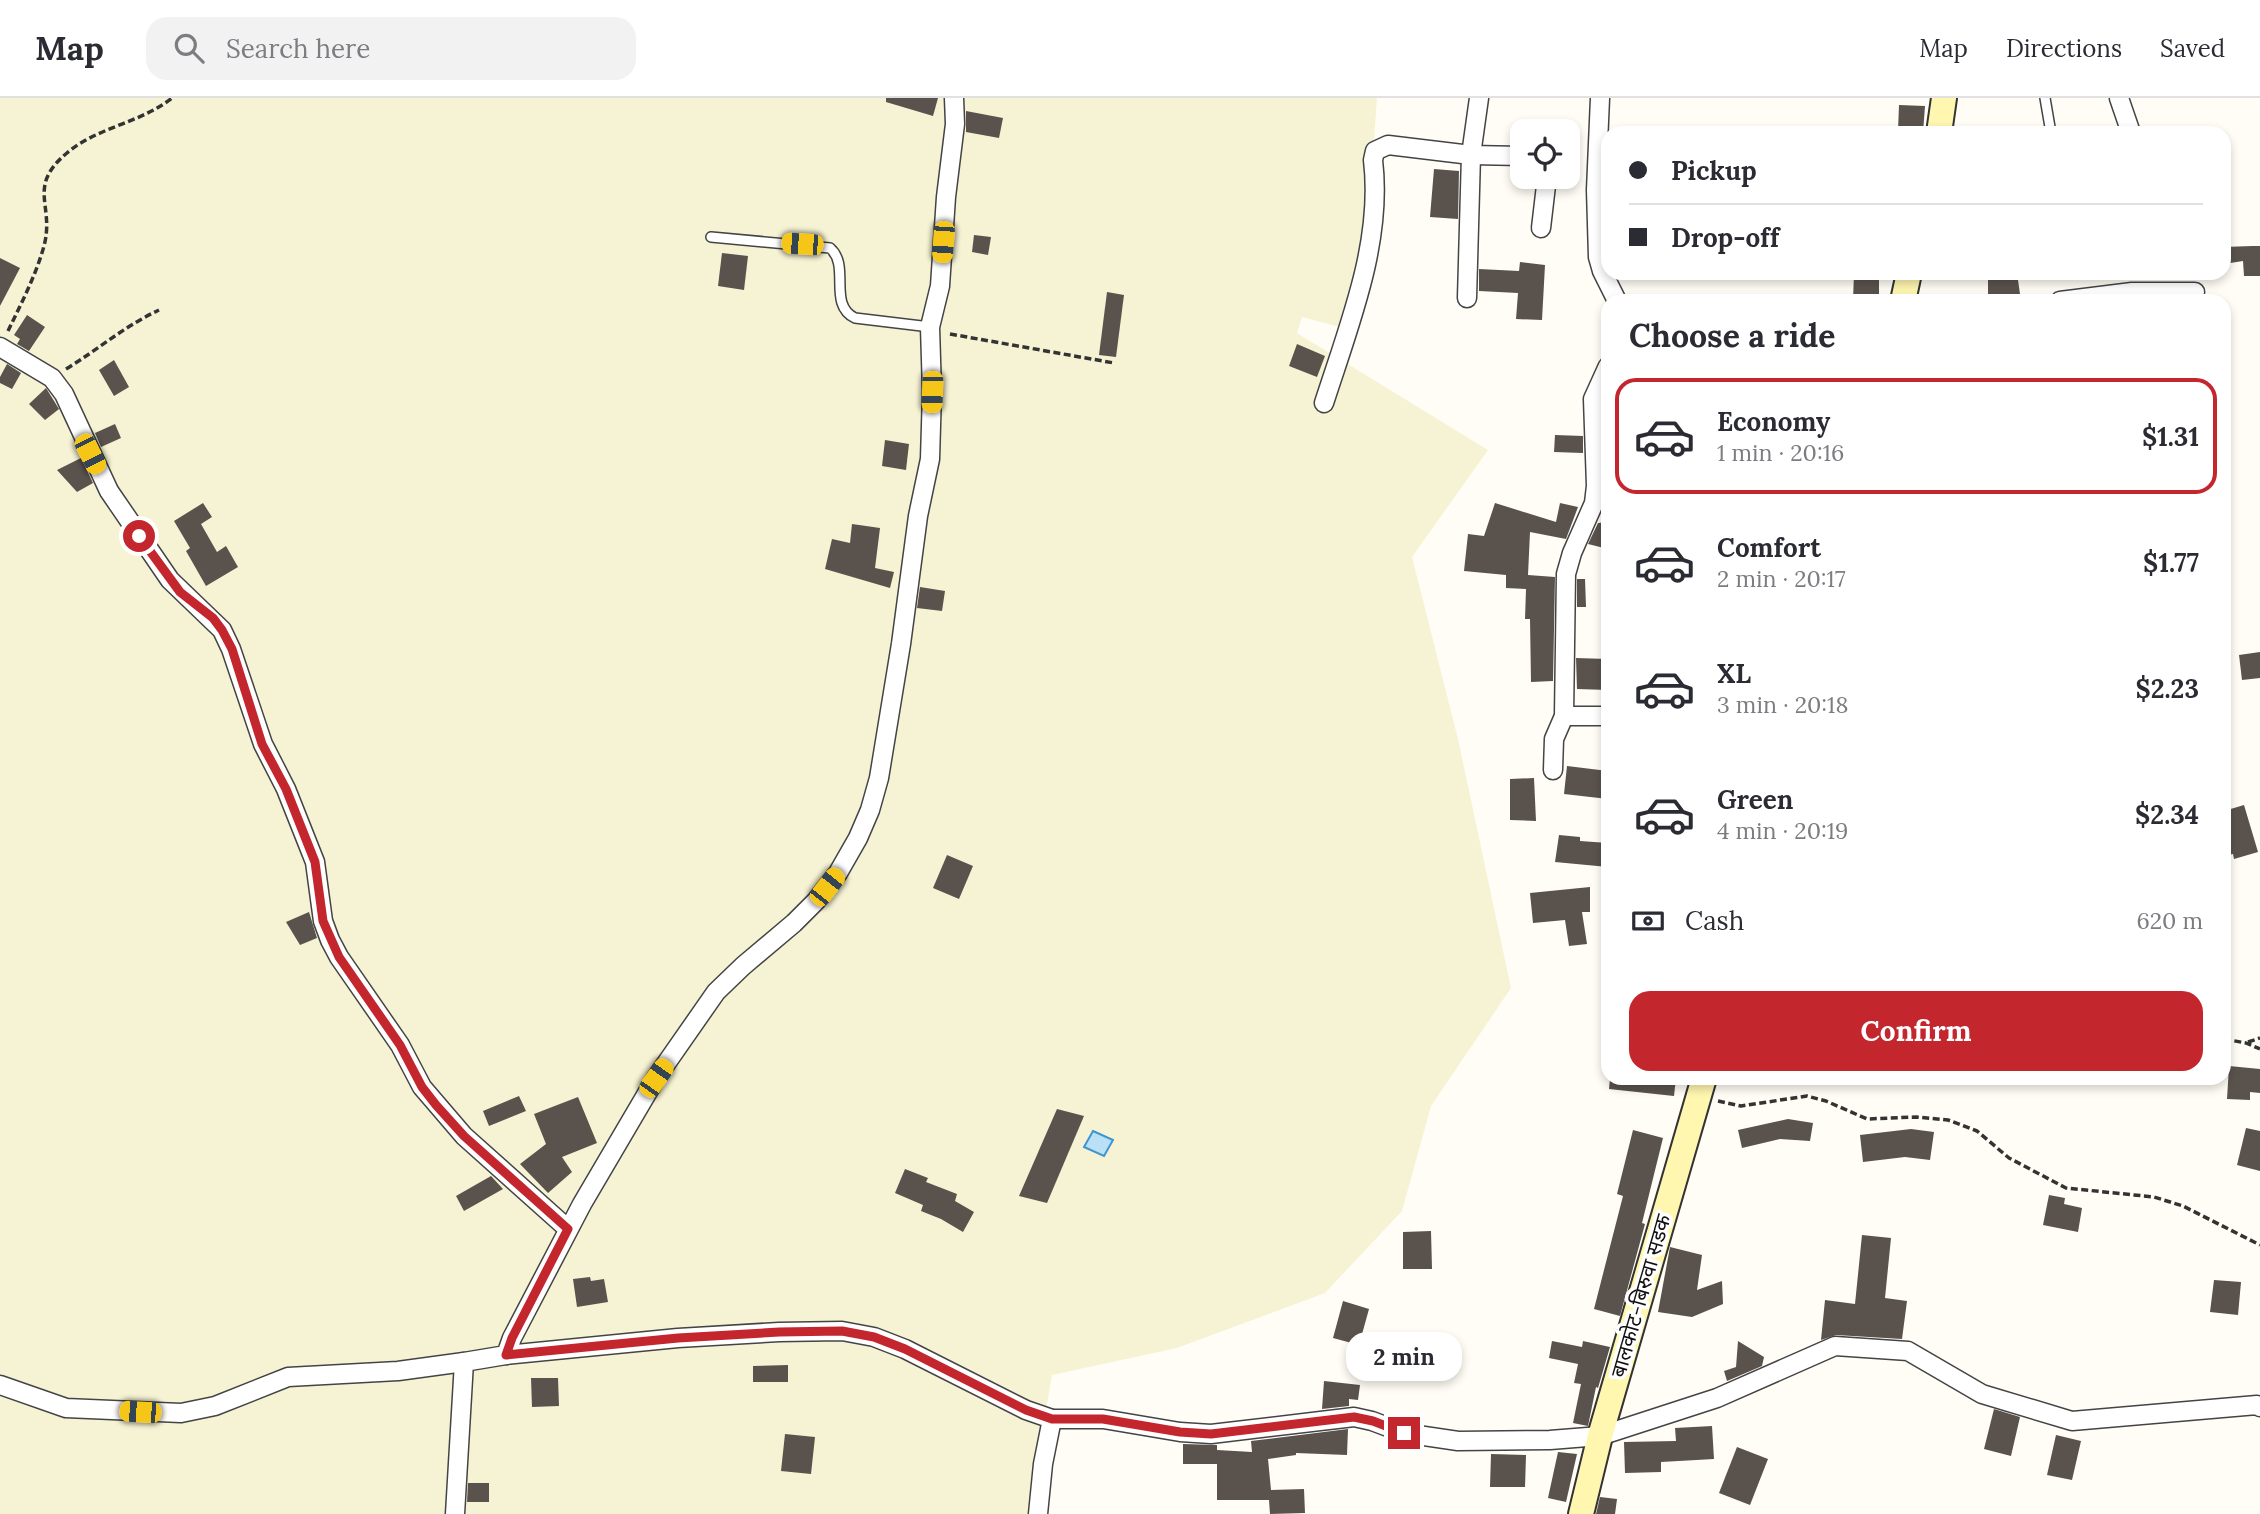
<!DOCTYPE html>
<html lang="en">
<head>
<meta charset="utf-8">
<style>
  body { margin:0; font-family:Lora,"Noto Sans Devanagari",serif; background:#f2f2f3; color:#2b2b33; height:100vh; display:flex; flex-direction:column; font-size:26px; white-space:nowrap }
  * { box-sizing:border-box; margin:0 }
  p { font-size:23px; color:#7c7c81 }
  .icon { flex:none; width:38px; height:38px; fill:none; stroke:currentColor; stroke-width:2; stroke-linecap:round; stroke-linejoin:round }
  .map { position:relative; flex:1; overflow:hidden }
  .panel { position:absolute; left:1601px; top:196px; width:630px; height:791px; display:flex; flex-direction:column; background:#fff; border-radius:21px; box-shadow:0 4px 10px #0003 }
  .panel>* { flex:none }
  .hud { position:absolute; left:1601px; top:28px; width:630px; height:154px; border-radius:21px; box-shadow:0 4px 10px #0003; display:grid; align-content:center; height:154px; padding:0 28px; background:#fff }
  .controls { position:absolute; left:1510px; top:21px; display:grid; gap:14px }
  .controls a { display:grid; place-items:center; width:70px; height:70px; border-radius:14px; background:#fff; box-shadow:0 4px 10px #0003; font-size:35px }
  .end { position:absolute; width:32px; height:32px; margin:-16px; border:9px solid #c4262e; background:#fff; box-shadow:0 0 0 4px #fff }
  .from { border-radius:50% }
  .bubble { position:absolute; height:49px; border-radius:21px; background:#fff; box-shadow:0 4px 10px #0003; font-size:23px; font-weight:800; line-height:49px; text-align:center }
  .car { position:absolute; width:21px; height:42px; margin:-21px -10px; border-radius:9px; box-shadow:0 0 5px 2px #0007; background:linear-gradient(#f5c518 24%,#345 0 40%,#f5c518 0 76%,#345 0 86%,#f5c518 0) }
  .hud b { display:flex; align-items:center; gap:24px; height:66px; font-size:26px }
  .hud b+b { border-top:2px solid #e1e1e2 }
  .hud i { width:18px; height:18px; background:#2b2b33 }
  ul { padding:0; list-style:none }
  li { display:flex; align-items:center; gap:21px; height:116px; margin:0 14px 10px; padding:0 14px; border:4px solid transparent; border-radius:21px }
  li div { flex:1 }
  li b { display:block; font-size:26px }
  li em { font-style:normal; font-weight:800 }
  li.on { border-color:#c4262e }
  li>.icon { width:63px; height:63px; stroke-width:1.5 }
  h2 { padding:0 28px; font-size:32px; line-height:84px }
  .pay { display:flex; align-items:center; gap:18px; height:77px; padding:0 28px; font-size:26px }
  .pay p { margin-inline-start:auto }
  .button { display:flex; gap:14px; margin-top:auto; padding:14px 28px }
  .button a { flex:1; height:80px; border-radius:21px; background:#c4262e; color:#fff; font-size:28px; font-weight:800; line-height:80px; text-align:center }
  header { display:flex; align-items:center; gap:42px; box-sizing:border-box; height:98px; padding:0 35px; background:#fff; border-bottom:2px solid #e1e1e2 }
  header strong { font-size:33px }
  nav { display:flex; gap:38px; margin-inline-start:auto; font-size:24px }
  .search { width:490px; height:63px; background:#f2f2f3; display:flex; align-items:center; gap:18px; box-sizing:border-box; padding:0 24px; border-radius:21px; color:#7c7c81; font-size:26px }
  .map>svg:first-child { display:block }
  .farmland { fill:#f6f3d4 }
  .water { fill:#b9e0f7; stroke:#3f96cf; stroke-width:2 }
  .building { fill:#5a524d }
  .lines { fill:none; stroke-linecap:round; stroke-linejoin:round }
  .service-casing { stroke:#444; stroke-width:12 }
  .minor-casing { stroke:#444; stroke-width:21 }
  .secondary-casing { stroke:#333; stroke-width:28 }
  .path { stroke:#333; stroke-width:3.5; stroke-dasharray:7 3.5; stroke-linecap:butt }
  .service { stroke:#fff; stroke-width:9 }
  .minor { stroke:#fff; stroke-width:18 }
  .secondary { stroke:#fff6b0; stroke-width:24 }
  .route { stroke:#c4262e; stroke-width:9 }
  .labels { text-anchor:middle; stroke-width:7; stroke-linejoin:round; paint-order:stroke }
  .street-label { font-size:21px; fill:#111; stroke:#fff }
</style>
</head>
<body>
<header>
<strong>Map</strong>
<div class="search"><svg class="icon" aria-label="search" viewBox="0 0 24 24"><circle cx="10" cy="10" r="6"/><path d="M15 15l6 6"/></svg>Search here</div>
<nav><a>Map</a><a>Directions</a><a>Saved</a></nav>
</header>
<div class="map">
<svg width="2260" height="1416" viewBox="0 0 2260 1416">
  <rect width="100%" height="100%" fill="#fffdf5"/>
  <path class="farmland" d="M0,0H1377L1374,42L1366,56L1368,127L1340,229L1302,219L1297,235L1488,352L1412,459L1458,641L1511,890L1431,1008L1402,1113L1325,1195L1177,1250L1052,1277L1042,1335L1037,1416H0Z"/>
  <path class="water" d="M1093,1033L1113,1042L1104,1058L1084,1049Z"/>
  <g class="building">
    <path d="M886,0H938L933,18L886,4Z"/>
    <path d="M1899,7L1925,8L1923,35L1898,33Z"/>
    <path d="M966,13L1003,20L999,40L966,34Z"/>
    <path d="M1434,71L1459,73L1458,121L1430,119Z"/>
    <path d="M974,137L991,139L988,157L972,154Z"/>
    <path d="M2252,148H2260V178H2244L2243,163L2224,166V149Z"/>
    <path d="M722,155L748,158L744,192L718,188Z"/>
    <path d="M0,160L20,170L0,208Z"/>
    <path d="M1520,164L1545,167L1542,222L1516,221L1518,195L1479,193V171L1519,173Z"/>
    <path d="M2003,175H2017L2021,203H1988V181L2001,180Z"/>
    <path d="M1854,176L1879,177V203L1853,202Z"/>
    <path d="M1107,194L1124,197L1116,259L1099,257Z"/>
    <path d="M27,217L45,229L29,253L17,246L20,241L14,237Z"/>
    <path d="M1297,246L1325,258L1317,279L1289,268Z"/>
    <path d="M114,262L129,289L114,298L99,272Z"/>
    <path d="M7,266L21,275L12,291L0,285V279Z"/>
    <path d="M46,290L59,311L45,322L29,306Z"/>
    <path d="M115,326L121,340L101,349L95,335Z"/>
    <path d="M1555,337L1583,338V355L1554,354Z"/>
    <path d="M885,342L909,346L906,372L882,368Z"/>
    <path d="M81,360L93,385L77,394L57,372Z"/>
    <path d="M203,405L212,419L201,426L217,454L226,448L238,469L206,488L186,453L190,450L174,423Z"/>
    <path d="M1495,405L1556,424L1560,405L1578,409L1566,441L1530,434L1528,477L1555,479L1553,583L1531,584L1530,521H1525L1526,491L1506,490V477L1464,473L1468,436L1484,438Z"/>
    <path d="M1608,424V451L1588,446L1598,425Z"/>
    <path d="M852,426L880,430L875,470L894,474L890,490L825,471L832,441L850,445Z"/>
    <path d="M1577,481H1585L1586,509H1577Z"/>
    <path d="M920,489L945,493L942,513L917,510Z"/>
    <path d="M2260,554V580L2242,582L2239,557Z"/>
    <path d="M1576,560L1608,561V592L1577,591Z"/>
    <path d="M1567,668L1608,673V701L1564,696Z"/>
    <path d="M1534,680L1536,723L1510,722V681Z"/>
    <path d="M2244,707L2258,754L2234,761L2233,756L2224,758V713Z"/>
    <path d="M1559,737L1580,739V743L1608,745V769L1555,764Z"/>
    <path d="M947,757L973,768L959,801L933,790Z"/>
    <path d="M1590,789V814H1582L1587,846L1569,848L1565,822L1533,825L1530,795Z"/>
    <path d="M309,814L317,840L300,847L286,824Z"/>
    <path d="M2229,968L2260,971V995L2250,994V1002L2227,1001Z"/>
    <path d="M1610,980H1676L1674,998L1609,991Z"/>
    <path d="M519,998L526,1013L489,1028L483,1013Z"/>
    <path d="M578,999L597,1045L562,1059L572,1074L548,1095L520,1066L546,1046L534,1016Z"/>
    <path d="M1057,1011L1084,1018L1047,1105L1019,1098Z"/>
    <path d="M1788,1021L1813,1025L1810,1043L1780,1041L1742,1050L1738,1032Z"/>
    <path d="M2246,1030L2260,1033V1073L2237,1067Z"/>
    <path d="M1911,1031L1934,1034L1930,1062L1905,1059L1863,1064L1860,1037Z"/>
    <path d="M1633,1032L1663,1040L1642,1125L1645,1126L1620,1218L1594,1211L1623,1098L1617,1096Z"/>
    <path d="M905,1071L928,1080L926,1084L957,1096L955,1103L974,1114L963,1134L941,1121L921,1113L923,1107L895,1095Z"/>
    <path d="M491,1078L503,1091L464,1113L456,1098Z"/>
    <path d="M2049,1097L2065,1100L2064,1106L2082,1110L2078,1134L2043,1127Z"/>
    <path d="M1431,1133L1432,1171H1403V1134Z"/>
    <path d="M1862,1137L1891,1140L1885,1200L1907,1203L1902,1241L1836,1237L1821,1242L1825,1202L1855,1206Z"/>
    <path d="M1670,1149L1702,1157L1697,1192L1722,1183L1723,1206L1692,1219L1658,1214Z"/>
    <path d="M590,1179L591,1183L604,1181L608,1204L577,1209L573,1181Z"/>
    <path d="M2214,1182L2241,1184L2238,1217L2210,1214Z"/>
    <path d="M1343,1203L1369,1211L1359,1247L1333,1240Z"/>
    <path d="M1552,1243L1582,1249L1583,1243L1610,1249L1598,1290L1596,1289L1588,1328L1573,1325L1581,1286L1574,1285L1578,1266L1549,1260Z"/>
    <path d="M1738,1243L1764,1259L1762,1268L1727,1283L1724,1273L1736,1269Z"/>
    <path d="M788,1267V1284H753V1268Z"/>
    <path d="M531,1280H558L559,1308L532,1309Z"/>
    <path d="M1324,1283L1360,1287L1358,1302L1349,1301V1308L1322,1311Z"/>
    <path d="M1994,1311L2020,1319L2011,1358L1984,1351Z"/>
    <path d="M1712,1328L1714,1361L1661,1364V1374L1625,1375L1624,1344L1676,1343L1675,1330Z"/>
    <path d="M1348,1331L1347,1357L1296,1355V1357L1268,1361L1271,1392L1304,1391L1305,1415L1270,1416L1269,1402H1217V1366H1183V1346L1217,1347V1352L1252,1354L1251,1343Z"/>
    <path d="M785,1336L815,1339L811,1376L781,1373Z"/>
    <path d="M2056,1337L2081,1343L2072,1382L2047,1377Z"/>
    <path d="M1737,1349L1768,1361L1750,1407L1719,1395Z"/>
    <path d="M1558,1354L1577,1356L1566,1404L1548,1400Z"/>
    <path d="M1491,1356L1526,1357L1525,1389H1490Z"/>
    <path d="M468,1385H489V1404H467Z"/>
    <path d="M1600,1399L1617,1401L1615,1416H1596Z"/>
  </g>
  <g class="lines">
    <defs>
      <g id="service">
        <path d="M2045,0L2051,35"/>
        <path d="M711,139L830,150C851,168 827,206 855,220L930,229"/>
      </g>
      <g id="minor">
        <path d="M1600,0L1596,92L1598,159L1602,173L1617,203"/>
        <path d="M2119,0L2131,35"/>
        <path d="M1541,130L1547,79"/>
        <path d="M1467,200L1471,57L1479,0"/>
        <path d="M2060,203L2132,194H2195"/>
        <path d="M0,249L52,280L64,296L109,393L170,482L222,532L231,551L263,646L286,691L315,764L323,823L330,842L339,859L400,947L422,989L464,1038L568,1131"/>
        <path d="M1324,305C1349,227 1383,144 1373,62L1375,53L1388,47L1471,57L1522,58"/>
        <path d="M1564,618H1608"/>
        <path d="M1553,672L1554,641L1564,618L1566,476L1572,455L1594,405L1596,388L1593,301L1608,268"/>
        <path d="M506,1257L678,1240L779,1234L842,1233L874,1239L905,1251L1026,1312L1052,1321H1103L1180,1334L1211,1336L1354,1319L1372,1323L1404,1335L1458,1343L1550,1342L1600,1338L1717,1300L1835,1248L1908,1253L1982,1296L2072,1323L2257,1307L2260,1309"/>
        <path d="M0,1287L66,1310L181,1315L215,1308L288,1279L398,1273L464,1264"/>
        <path d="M455,1416L464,1264L506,1257L512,1240L582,1106L656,980L716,894L743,868L794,825L816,803L838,775L858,740L870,712L879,680L901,546L918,418L930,361L932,294L930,229L940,188L946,99L955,26L954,0"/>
        <path d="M1038,1416L1043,1366L1052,1321"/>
      </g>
      <g id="secondary">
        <path d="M1939,35L1944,0"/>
        <path d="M1903,203L1909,175"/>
        <path d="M1581,1416L1600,1338L1704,980"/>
      </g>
    </defs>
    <use href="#service" class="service-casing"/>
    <use href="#minor" class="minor-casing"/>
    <use href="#secondary" class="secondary-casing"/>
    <g class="path">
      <path d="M8,233C21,206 36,177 44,148C55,107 26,89 67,55C97,29 141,25 172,0"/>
      <path d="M950,236L1114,265"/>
      <path d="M66,271C99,251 123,229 159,212"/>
      <path d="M2224,941L2246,945L2260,951"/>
      <path d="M2248,944L2260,940"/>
      <path d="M1718,1003L1741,1008L1807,998L1826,1003L1867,1021L1916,1019L1948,1022L1977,1033L2009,1060L2066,1090L2154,1099L2183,1108L2260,1147"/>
    </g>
    <use href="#service" class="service"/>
    <use href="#minor" class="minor"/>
    <use href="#secondary" class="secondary"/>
  </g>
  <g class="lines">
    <path class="route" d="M139,438L180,494L213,520L222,532L232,551L262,646L286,691L315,764L323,823L339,859L400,947L422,989L436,1007L464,1038L568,1131L512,1240L506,1257L678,1240L779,1234L842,1233L874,1239L905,1251L1026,1312L1052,1321H1103L1180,1334L1211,1336L1354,1319L1373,1323L1404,1335"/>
  </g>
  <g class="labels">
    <g class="street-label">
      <text transform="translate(1641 1198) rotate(-74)" y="7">बालकोट-बिरुवा सडक</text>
    </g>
  </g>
</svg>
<div class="controls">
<a><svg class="icon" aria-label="locate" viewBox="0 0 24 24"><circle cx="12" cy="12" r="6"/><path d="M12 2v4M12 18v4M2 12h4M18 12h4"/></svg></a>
</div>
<i class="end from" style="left:139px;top:438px"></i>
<i class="end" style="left:1404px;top:1335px"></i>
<div class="bubble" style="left:1346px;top:1234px;width:116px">2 min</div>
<i class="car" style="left:943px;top:144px;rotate:184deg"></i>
<i class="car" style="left:802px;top:146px;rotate:274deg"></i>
<i class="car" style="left:932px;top:294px;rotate:182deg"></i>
<i class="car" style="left:90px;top:356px;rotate:153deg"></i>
<i class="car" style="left:827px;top:789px;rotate:38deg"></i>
<i class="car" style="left:656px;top:980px;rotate:35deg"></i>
<i class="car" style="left:140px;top:1314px;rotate:273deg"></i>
<div class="hud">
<b><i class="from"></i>Pickup</b>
<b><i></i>Drop-off</b>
</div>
<section class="panel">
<h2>Choose a ride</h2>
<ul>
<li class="on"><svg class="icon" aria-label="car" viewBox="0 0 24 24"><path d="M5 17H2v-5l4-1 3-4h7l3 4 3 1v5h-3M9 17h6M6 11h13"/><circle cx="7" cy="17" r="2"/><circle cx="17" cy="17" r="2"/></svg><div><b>Economy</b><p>1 min · 20:16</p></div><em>$1.31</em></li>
<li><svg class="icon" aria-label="car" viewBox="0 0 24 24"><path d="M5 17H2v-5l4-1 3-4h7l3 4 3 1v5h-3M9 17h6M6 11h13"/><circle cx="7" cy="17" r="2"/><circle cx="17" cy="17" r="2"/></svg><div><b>Comfort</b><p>2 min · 20:17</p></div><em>$1.77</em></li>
<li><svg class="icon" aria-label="car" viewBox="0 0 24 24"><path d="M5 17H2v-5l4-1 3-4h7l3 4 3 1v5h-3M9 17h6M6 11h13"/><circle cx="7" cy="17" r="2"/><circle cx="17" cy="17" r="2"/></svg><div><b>XL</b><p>3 min · 20:18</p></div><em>$2.23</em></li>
<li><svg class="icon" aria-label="car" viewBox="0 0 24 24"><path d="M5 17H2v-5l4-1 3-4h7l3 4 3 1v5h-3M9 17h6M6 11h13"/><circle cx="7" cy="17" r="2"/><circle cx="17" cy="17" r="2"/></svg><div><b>Green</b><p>4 min · 20:19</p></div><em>$2.34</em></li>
</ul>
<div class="pay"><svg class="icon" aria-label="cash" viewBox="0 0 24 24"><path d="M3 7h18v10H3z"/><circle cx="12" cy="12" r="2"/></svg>Cash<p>620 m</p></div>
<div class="button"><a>Confirm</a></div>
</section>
</div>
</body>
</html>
